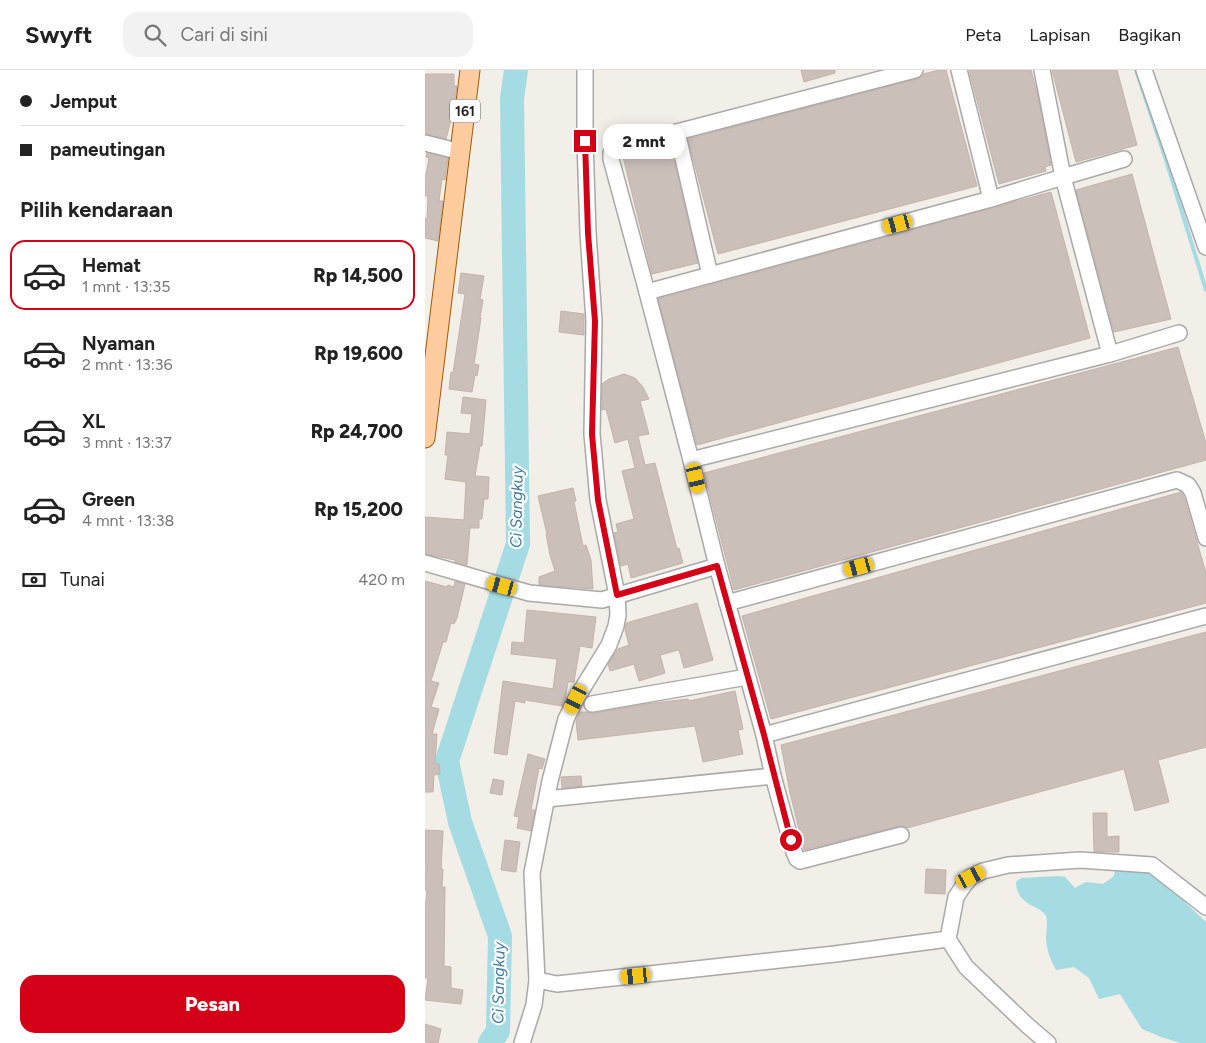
<!DOCTYPE html>
<html lang="id">
<head>
<meta charset="utf-8">
<style>
  body { margin:0; font-family:Figtree,sans-serif; background:#f2f2f2; color:#222; height:100vh; display:flex; flex-direction:column; font-size:19px; white-space:nowrap }
  * { box-sizing:border-box; margin:0 }
  p { font-size:16px; color:#767676 }
  .icon { flex:none; width:28px; height:28px; fill:none; stroke:currentColor; stroke-width:2; stroke-linecap:round; stroke-linejoin:round }
  .map { position:relative; flex:1; overflow:hidden }
  .sheet { display:flex; flex-direction:column; background:#fff; width:425px }
  .sheet>* { flex:none }
  .top-card { display:grid; align-content:center; height:110px; padding:0 20px; background:#fff }
  .end { position:absolute; width:22px; height:22px; margin:-11px; border:6px solid #d30017; background:#fff; box-shadow:0 0 0 2px #fff }
  .from { border-radius:50% }
  .bubble { position:absolute; height:35px; border-radius:15px; background:#fff; box-shadow:0 2px 12px #0003; font-size:16px; font-weight:800; line-height:35px; text-align:center }
  .car { position:absolute; width:15px; height:30px; margin:-15px -8px; border-radius:6px; box-shadow:0 0 4px 1px #0007; background:linear-gradient(#f5c518 24%,#345 0 40%,#f5c518 0 76%,#345 0 86%,#f5c518 0) }
  .top-card b { display:flex; align-items:center; gap:18px; height:48px; font-size:19px }
  .top-card b+b { border-top:1px solid #e0e0e0 }
  .top-card i { width:12px; height:12px; background:#222 }
  ul { padding:0; list-style:none }
  li { display:flex; align-items:center; gap:15px; height:70px; margin:0 10px 8px; padding:0 10px; border:2px solid transparent; border-radius:15px }
  li div { flex:1 }
  li b { display:block; font-size:19px }
  li em { font-style:normal; font-weight:800 }
  li.on { border-color:#d30017 }
  li>.icon { width:45px; height:45px; stroke-width:1.5 }
  h2 { padding:0 20px; font-size:22px; line-height:60px }
  .pay { display:flex; align-items:center; gap:12px; height:55px; padding:0 20px; font-size:19px }
  .pay p { margin-inline-start:auto }
  .primary-button { display:flex; gap:10px; margin-top:auto; padding:10px 20px }
  .primary-button a { flex:1; height:58px; border-radius:15px; background:#d30017; color:#fff; font-size:20px; font-weight:800; line-height:58px; text-align:center }
  header { display:flex; align-items:center; gap:30px; box-sizing:border-box; height:70px; padding:0 25px; background:#fff; border-bottom:1px solid #e0e0e0 }
  header strong { font-size:24px }
  nav { display:flex; gap:28px; margin-inline-start:auto; font-size:18px }
  .search { width:350px; height:45px; background:#f2f2f2; display:flex; align-items:center; gap:12px; box-sizing:border-box; padding:0 18px; border-radius:15px; color:#767676; font-size:19px }
  main { display:flex; flex:1; min-height:0 }
  .map>svg:first-child { display:block }
  .water { fill:#a5dbe3 }
  .lines { fill:none; stroke-linecap:round; stroke-linejoin:round }
  .stream { stroke:#a5dbe3; stroke-width:4 }
  .river { stroke:#a5dbe3; stroke-width:24 }
  .building { fill:#cbbfba; stroke:#c6b2a9 }
  .minor-casing { stroke:#a9a9a9; stroke-width:18 }
  .major-casing { stroke:#9f5900; stroke-width:21 }
  .minor { stroke:#fff; stroke-width:15 }
  .major { stroke:#ffcca0; stroke-width:19 }
  .route { stroke:#d30017; stroke-width:6 }
  .labels { text-anchor:middle; stroke-width:4.5; stroke-linejoin:round; paint-order:stroke }
  .shield { fill:#fff; stroke:#646464; stroke-width:1 }
  .shield-label { font-size:14px; font-weight:bold; fill:#222 }
  .water-label { font-size:16px; font-style:italic; fill:#3d7aa1; stroke:#fff }
</style>
</head>
<body>
<header>
<strong>Swyft</strong>
<div class="search"><svg class="icon" aria-label="search" viewBox="0 0 24 24"><circle cx="10" cy="10" r="6"/><path d="M15 15l6 6"/></svg>Cari di sini</div>
<nav><a>Peta</a><a>Lapisan</a><a>Bagikan</a></nav>
</header>
<main>
<section class="sheet">
<div class="top-card">
<b><i class="from"></i>Jemput</b>
<b><i></i>pameutingan</b>
</div>
<h2>Pilih kendaraan</h2>
<ul>
<li class="on"><svg class="icon" aria-label="car" viewBox="0 0 24 24"><path d="M5 17H2v-5l4-1 3-4h7l3 4 3 1v5h-3M9 17h6M6 11h13"/><circle cx="7" cy="17" r="2"/><circle cx="17" cy="17" r="2"/></svg><div><b>Hemat</b><p>1 mnt · 13:35</p></div><em>Rp 14,500</em></li>
<li><svg class="icon" aria-label="car" viewBox="0 0 24 24"><path d="M5 17H2v-5l4-1 3-4h7l3 4 3 1v5h-3M9 17h6M6 11h13"/><circle cx="7" cy="17" r="2"/><circle cx="17" cy="17" r="2"/></svg><div><b>Nyaman</b><p>2 mnt · 13:36</p></div><em>Rp 19,600</em></li>
<li><svg class="icon" aria-label="car" viewBox="0 0 24 24"><path d="M5 17H2v-5l4-1 3-4h7l3 4 3 1v5h-3M9 17h6M6 11h13"/><circle cx="7" cy="17" r="2"/><circle cx="17" cy="17" r="2"/></svg><div><b>XL</b><p>3 mnt · 13:37</p></div><em>Rp 24,700</em></li>
<li><svg class="icon" aria-label="car" viewBox="0 0 24 24"><path d="M5 17H2v-5l4-1 3-4h7l3 4 3 1v5h-3M9 17h6M6 11h13"/><circle cx="7" cy="17" r="2"/><circle cx="17" cy="17" r="2"/></svg><div><b>Green</b><p>4 mnt · 13:38</p></div><em>Rp 15,200</em></li>
</ul>
<div class="pay"><svg class="icon" aria-label="cash" viewBox="0 0 24 24"><path d="M3 7h18v10H3z"/><circle cx="12" cy="12" r="2"/></svg>Tunai<p>420 m</p></div>
<div class="primary-button"><a>Pesan</a></div>
</section>
<div class="map">
<svg width="781" height="973" viewBox="0 0 781 973">
  <rect width="100%" height="100%" fill="#f2eee8"/>
  <path class="water" d="M690,800L728,802L781,852V973H756L736,967L717,959L695,924L674,929L664,908L649,897L631,900C626,891 622,881 621,870C621,863 623,852 621,846C616,835 592,837 591,812L596,808L634,806L640,807L650,818L661,812L678,814L689,806Z"/>
  <g class="lines">
    <path class="stream" d="M711,0L739,84L781,220"/>
    <path class="river" d="M65,973L73,961L75,866L35,752L22,691L93,474L87,29L91,0"/>
  </g>
  <g class="building">
    <path d="M376,0H410V3L379,12Z"/>
    <path d="M514,0H521L552,116L293,184L263,69L492,9L498,4Z"/>
    <path d="M544,0H606L613,27L626,95L620,97L621,101L574,114Z"/>
    <path d="M627,0H692L712,75L651,92Z"/>
    <path d="M0,4H29V16H32L29,38L21,69L0,64Z"/>
    <path d="M245,74L273,193L227,204L198,87Z"/>
    <path d="M2,83L23,88L20,110L17,109L14,131H18L13,171L0,168V148L2,149L3,126H0V109L4,88L1,87Z"/>
    <path d="M707,104L746,249L689,262L651,120Z"/>
    <path d="M626,122L665,268L272,375L233,229Z"/>
    <path d="M36,203L59,206L55,229L58,230L55,248H56L49,294L54,295L52,306L50,305L47,322L24,319L26,302L28,303L40,224L33,223Z"/>
    <path d="M136,241L159,244V265L134,262Z"/>
    <path d="M753,277L781,373V390L309,520L279,403Z"/>
    <path d="M199,304L210,308L218,317L224,329L215,331L224,364L213,366L220,395L230,393L252,479L254,478L258,493L206,508L203,494L196,496L189,463L193,462L191,454L209,449L197,401L210,398L203,369L190,373L181,339L177,340V314L184,309Z"/>
    <path d="M38,327L61,330L57,376H55L50,406L64,407L63,429H59L57,449H54V458H45L42,495L30,492V490L0,484V447L39,450L41,412L20,409L23,385H20L22,362L45,364L47,344L36,343Z"/>
    <path d="M148,418L151,431L149,432L158,476L161,475L166,490L168,519L114,515V507L130,501L125,485L121,464H122L113,426Z"/>
    <path d="M756,422L759,427L781,503V533L346,649L317,546Z"/>
    <path d="M0,511L22,517L23,515L29,517L30,511L40,514L32,548L29,554L26,553L21,572H18L6,611L14,613L6,637L14,639L7,664H12L10,694H14L15,704L9,705L8,722H0Z"/>
    <path d="M272,533L288,590L259,598L254,580L235,585L240,603L214,611L209,594L185,601L183,594L193,579L204,575L200,560L201,553Z"/>
    <path d="M102,540L171,547L167,578L155,576L149,612H143L140,630L137,636L100,630V633L90,631L82,685L69,683L78,611L128,619L132,589L86,584L87,572L99,573Z"/>
    <path d="M781,562V677L733,690L744,732L710,741L699,699L482,758L474,756L379,780L365,723L356,675Z"/>
    <path d="M310,621L318,659L313,660L318,684L278,692L270,656L153,670L151,651L155,642H162L169,643L221,634L263,629L264,631Z"/>
    <path d="M103,684L120,689L117,699L114,698L106,740H110L106,761L92,758L94,747L89,746Z"/>
    <path d="M156,706L157,716L137,718L136,707Z"/>
    <path d="M68,709L79,711L77,725L65,723Z"/>
    <path d="M668,743H682V767L694,766V782H669Z"/>
    <path d="M0,760L18,761L16,799H18L17,817H20L19,896L26,897V918L38,920L36,934L0,930L3,908H0V840L2,820H0L1,796H0Z"/>
    <path d="M80,770L95,772L91,802L76,800Z"/>
    <path d="M501,799L521,800L520,824L500,823Z"/>
    <path d="M0,954L16,959L13,973L0,972Z"/>
  </g>
  <g class="lines">
    <defs>
      <g id="minor">
        <path d="M534,0L566,129"/>
        <path d="M617,0L638,107L699,89"/>
        <path d="M719,0L781,177"/>
        <path d="M252,62L285,205"/>
        <path d="M0,73L36,82"/>
        <path d="M222,222L186,89V83L192,79L252,62L490,0"/>
        <path d="M266,390L685,284"/>
        <path d="M0,493L104,523L177,530L292,496L339,665L348,706L122,729"/>
        <path d="M292,496L266,390L222,222L566,129L638,107L685,284L754,263"/>
        <path d="M302,533L752,410L763,415L768,423L781,468"/>
        <path d="M167,634L322,607"/>
        <path d="M339,665L781,546"/>
        <path d="M348,706L369,782L372,789L375,791L476,765"/>
        <path d="M112,910L132,914L410,884L523,869"/>
        <path d="M97,973L109,935L112,910L107,803L125,711L141,649L151,629L184,575L191,556L193,545L192,525L173,430L167,364L169,251L163,163L160,71V0"/>
        <path d="M623,973L603,956L541,897L523,869L531,827L539,815L546,807L558,801L583,795L655,790L727,795L781,837"/>
      </g>
      <path id="major" d="M0,368L45,0"/>
    </defs>
    <use href="#minor" class="minor-casing"/>
    <use href="#major" class="major-casing"/>
    <use href="#minor" class="minor"/>
    <use href="#major" class="major"/>
  </g>
  <g class="lines">
    <path class="route" d="M160,71L163,163L170,251L167,364L173,430L192,525L292,496L339,665L366,770"/>
  </g>
  <g class="labels">
    <rect class="shield" x="25" y="29.5" width="30" height="23" rx="4"/>
    <g class="shield-label">
      <text x="40" y="46">161</text>
    </g>
    <g class="water-label">
      <text transform="translate(91 437) rotate(-89)" y="6">Ci Sangkuy</text>
      <text transform="translate(73 913) rotate(-89)" y="6">Ci Sangkuy</text>
    </g>
  </g>
</svg>
<i class="end from" style="left:366px;top:770px"></i>
<i class="end" style="left:160px;top:71px"></i>
<div class="bubble" style="left:178px;top:54px;width:82px">2 mnt</div>
<i class="car" style="left:473px;top:154px;rotate:255deg"></i>
<i class="car" style="left:271px;top:408px;rotate:167deg"></i>
<i class="car" style="left:434px;top:497px;rotate:255deg"></i>
<i class="car" style="left:77px;top:516px;rotate:285deg"></i>
<i class="car" style="left:151px;top:629px;rotate:206deg"></i>
<i class="car" style="left:546px;top:807px;rotate:63deg"></i>
<i class="car" style="left:211px;top:906px;rotate:264deg"></i>
</div>
</main>
</body>
</html>
